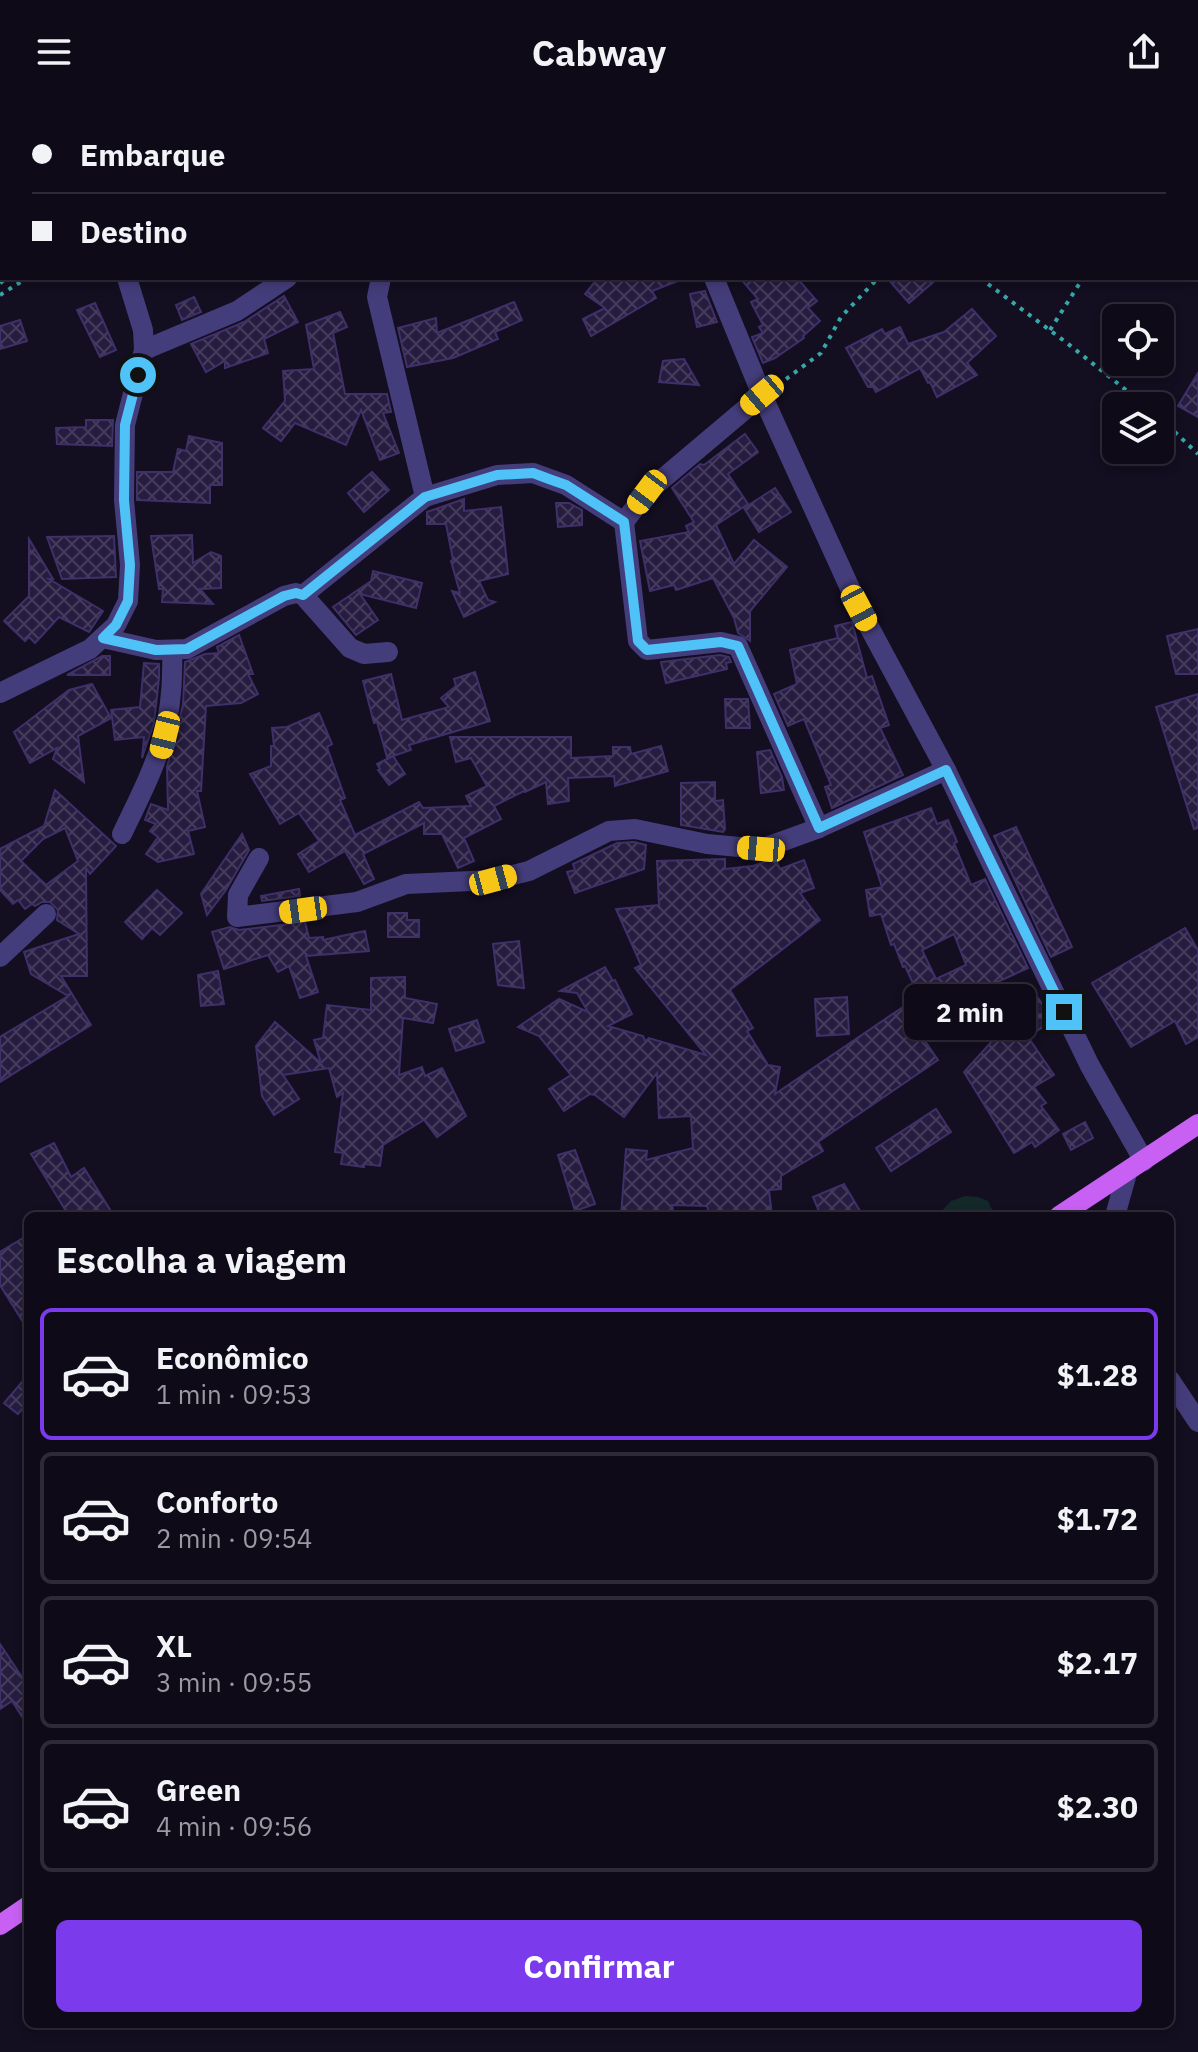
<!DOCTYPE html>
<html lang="pt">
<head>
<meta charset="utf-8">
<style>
  body { margin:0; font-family:"IBM Plex Sans",sans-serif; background:#1c1825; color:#f1f3f6; height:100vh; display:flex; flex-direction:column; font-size:30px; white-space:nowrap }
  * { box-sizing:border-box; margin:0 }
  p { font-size:26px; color:#9b9aa2 }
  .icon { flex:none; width:44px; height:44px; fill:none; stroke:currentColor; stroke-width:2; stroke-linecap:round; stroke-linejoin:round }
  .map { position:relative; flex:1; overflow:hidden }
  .details { position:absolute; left:24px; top:1108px; width:1150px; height:816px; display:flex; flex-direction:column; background:#0e0a18; border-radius:12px; box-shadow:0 4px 12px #0003,0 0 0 2px #2e2b37 }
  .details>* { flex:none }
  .top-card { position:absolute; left:0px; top:0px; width:1198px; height:176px; box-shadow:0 4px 12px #0003,0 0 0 2px #2e2b37; display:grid; align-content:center; height:176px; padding:0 32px; background:#0e0a18 }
  .buttons { position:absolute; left:1102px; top:200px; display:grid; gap:16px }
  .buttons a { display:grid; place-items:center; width:72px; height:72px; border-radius:12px; background:#0e0a18; box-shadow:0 4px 12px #0003,0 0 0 2px #2e2b37; font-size:40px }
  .end { position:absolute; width:36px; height:36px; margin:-18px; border:10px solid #4fc3f7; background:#111; box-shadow:0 0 0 4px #111 }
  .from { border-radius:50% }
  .bubble { position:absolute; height:56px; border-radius:12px; background:#0e0a18; box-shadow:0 4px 12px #0003,0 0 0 2px #2e2b37; font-size:26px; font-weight:700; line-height:56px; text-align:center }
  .car { position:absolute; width:24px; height:48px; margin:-24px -12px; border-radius:10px; box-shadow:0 0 6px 2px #0007; background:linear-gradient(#f5c518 24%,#345 0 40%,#f5c518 0 76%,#345 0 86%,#f5c518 0) }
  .top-card b { display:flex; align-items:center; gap:28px; height:76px; font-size:30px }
  .top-card b+b { border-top:2px solid #2e2b37 }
  .top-card i { width:20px; height:20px; background:#f1f3f6 }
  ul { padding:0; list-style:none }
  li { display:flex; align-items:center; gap:24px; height:132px; margin:0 16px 12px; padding:0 16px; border:4px solid #2e2b37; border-radius:12px }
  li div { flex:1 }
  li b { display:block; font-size:30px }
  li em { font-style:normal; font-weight:700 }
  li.current { border-color:#7c3aed }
  li>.icon { width:72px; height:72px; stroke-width:1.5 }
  h2 { padding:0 32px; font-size:36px; line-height:96px }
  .primary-button { display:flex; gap:16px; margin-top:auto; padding:16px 32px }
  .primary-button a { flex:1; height:92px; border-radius:12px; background:#7c3aed; color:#fff; font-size:32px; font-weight:700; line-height:92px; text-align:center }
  header { display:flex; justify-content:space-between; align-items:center; height:104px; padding:0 32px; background:#0e0a18; font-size:36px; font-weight:700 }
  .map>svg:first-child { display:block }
  .grass { fill:#122829 }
  .building { fill:url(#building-cross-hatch); stroke:#3f3069; stroke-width:2; fill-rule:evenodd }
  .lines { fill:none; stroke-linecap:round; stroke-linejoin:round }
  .path { stroke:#37a7a9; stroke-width:4; stroke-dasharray:4 6; stroke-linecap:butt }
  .minor { stroke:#443d7b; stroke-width:20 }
  .major { stroke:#c760f3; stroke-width:20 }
  .highway { stroke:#f25595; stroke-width:24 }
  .route { stroke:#4fc3f7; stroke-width:10 }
</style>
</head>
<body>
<header><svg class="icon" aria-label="menu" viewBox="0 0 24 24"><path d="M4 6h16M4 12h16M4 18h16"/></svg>Cabway<svg class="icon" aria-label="share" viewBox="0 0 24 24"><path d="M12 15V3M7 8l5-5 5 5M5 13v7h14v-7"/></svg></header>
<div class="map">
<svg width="1198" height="1948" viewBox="0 0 1198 1948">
  <defs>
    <pattern id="building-cross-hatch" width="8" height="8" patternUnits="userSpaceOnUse" patternTransform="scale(2)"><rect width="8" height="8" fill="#261c3f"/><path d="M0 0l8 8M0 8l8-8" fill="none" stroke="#453c5c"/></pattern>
  </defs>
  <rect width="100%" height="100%" fill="#130e20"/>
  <path class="grass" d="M965,1092L978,1093L988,1097L995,1112H937L951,1097Z"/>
  <g class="building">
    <path d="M598,174H683V175L652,187L656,194L591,232L583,215L605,204L585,190Z"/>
    <path d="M740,174H797L817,197L808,204L820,217L803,232L804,234L775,254L763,259L752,233L763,229L759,223L763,221L751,198L758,195Z"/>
    <path d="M887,174H938L909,199Z"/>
    <path d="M705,187L717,218L697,223L690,190Z"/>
    <path d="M284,192L298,218L264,235L268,249L225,264V257L206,268L191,240L244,218Z"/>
    <path d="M194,193L201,208L182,216L176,201Z"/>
    <path d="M514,198L522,216L495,228L498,235L453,254L407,263L398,224L436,214L437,229Z"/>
    <path d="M95,199L116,246L100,253L77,206Z"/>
    <path d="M972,205L996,232L967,259L977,271L937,293L930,278L928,279L920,264L876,288L873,283H868L846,244L882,225L885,230L900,223L908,240L944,228Z"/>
    <path d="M340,208L347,223L333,229L345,290H387L391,308L383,309L399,349L380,356L361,306L346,341L295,319L281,337L263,324L285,297L283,267L314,265L306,221Z"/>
    <path d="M20,216L27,237L0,245V222Z"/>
    <path d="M684,255L699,281L659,278L663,257Z"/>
    <path d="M1198,269V313L1178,302Z"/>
    <path d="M86,316H113L112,342L57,340L56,324L86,323Z"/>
    <path d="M745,330L758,348L728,370L748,400L716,421L734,460L754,436L787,463L750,507V537L738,529L734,514L713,474L676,486L674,481L650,487L640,437L689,428L686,422L694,418L672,384L700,360L704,361Z"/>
    <path d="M189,332L222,339V381H210V399L137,396V368H173L178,345L186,347Z"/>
    <path d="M372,368L389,386L364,408L348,389Z"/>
    <path d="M775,384L791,408L759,428L744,404Z"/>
    <path d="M464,395V407L501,403L508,470L479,477L488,496L495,498L464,513L452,487L460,489L451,457L453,456L446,420H427V408Z"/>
    <path d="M556,399H569L582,406V421L558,423Z"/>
    <path d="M192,431L193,459L211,448L221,452V484L200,485L213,500L162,498L163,485H159L151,432Z"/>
    <path d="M114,432L116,473L62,475L47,433Z"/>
    <path d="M29,435L53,475H49L103,507L89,528L59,513L35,539L29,533L25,537L4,517L29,492Z"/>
    <path d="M373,467L422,479L416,504L360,490L378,516L356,531L333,503L371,477Z"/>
    <path d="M852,518L867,574L872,572L889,621L880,624L903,671L832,704L825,683L831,681L804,615L788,622L774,590L797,580L790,546L838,534L835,522Z"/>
    <path d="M1198,525V570H1176L1167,532Z"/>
    <path d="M239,531L253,570H248L258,590L241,599L206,602L201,687H197L205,723L188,727L194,750L158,758L146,750L158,733L150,727L156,720L145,716L151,700L168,706L167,663L183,601L185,558L205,550L219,549L217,543Z"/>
    <path d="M720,551L729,553L731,558L726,559L727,565L666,579L661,558Z"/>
    <path d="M102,552H110V571H67Z"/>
    <path d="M144,559L159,560V574L154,619L142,654L144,633L115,636L111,606L140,603Z"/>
    <path d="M475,568L490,617L409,641L411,646L393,652L405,670L389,681L378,666L380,665L377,660L393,652L387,653L377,618L374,619L363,577L391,570L402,616L449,603L441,594L456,582L454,575Z"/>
    <path d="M92,580L111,614L78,632L84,678L53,655L57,644L30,659L14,628L69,586Z"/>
    <path d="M1198,590V724L1194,725L1156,603Z"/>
    <path d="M725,595H748L750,624H726Z"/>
    <path d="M319,609L332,640L327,643L345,694L340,696L355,731L419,698L423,704L471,702L466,692L487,682L471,654L456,658L450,633H571V654L613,652V643H630L631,650L661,642L668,667L615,682L614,672L568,674L569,697L548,700L546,678L525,688L524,687L494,702L501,715L464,734L474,757L458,764L442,730H424V719L363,750L374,775L364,780L345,747L309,768L298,750L319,737L299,709L280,720L250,670L271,662V642H274L272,624L287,623Z"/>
    <path d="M770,646L782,673L784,686L761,689L757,648Z"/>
    <path d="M715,678V697L723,696L725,725L723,728L681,721V679Z"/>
    <path d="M55,686L116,742L90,770L86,764L87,872H61L91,921L0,978V933L68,892L31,870L24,848L79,830L57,816L58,806L50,798H42L35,802L32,800L25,805L18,796L13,800L0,786V745L44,722ZM65,724L78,757L46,781L21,757L43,735Z"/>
    <path d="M931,704L937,720L948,716L957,738L954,739L971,781L985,775L1028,864L995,879L1017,909L1038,894L1053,916L1028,933L1054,971L1034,983L1046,999L1041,1002L1059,1026L1035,1043L1032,1038L1014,1049L964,968L993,936L966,896L914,921L938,956L818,1038L823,1047L781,1072V1085L769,1086L772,1112H710L707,1102L672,1101L674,1112H621L626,1045L647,1047L646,1056L693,1044L691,1012L659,1014L657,969L624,1013L595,991L590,990L564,1007L549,985L571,971L539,932L518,923L559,895L588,908L577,889L560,887L605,863L613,877L615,876L632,910L608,922L643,932L645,937L649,934L706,951L635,864L641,861L616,805L659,801L657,757L725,755V765L753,762L775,754L780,765L804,756L814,784L800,789L820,816L730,886L753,924L747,927L768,961L780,963L775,990L919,892L905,862L903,863L894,840L891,841L881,810L870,812L866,786L882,783L864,728ZM954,830L966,861L936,875L922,846Z"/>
    <path d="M1016,723L1072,843L1051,853L994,732Z"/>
    <path d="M242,730L249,746L226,786L207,811L201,790Z"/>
    <path d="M634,738L646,741L644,765L575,789L567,768L575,766L573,760L617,739Z"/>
    <path d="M299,785L300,792L262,797L261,792Z"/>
    <path d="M157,786L182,809L160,831L152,824L142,835L125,818Z"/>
    <path d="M388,809H407V816H419V833H388Z"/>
    <path d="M305,818L309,834L323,833V836L365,827L369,847L306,852L318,888L300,894L289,862L278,868L268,851L224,865L212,828L230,823L239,826Z"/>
    <path d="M1185,824L1198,846V933L1186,940L1175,917L1131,943L1092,879Z"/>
    <path d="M519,837L524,884L498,881L493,840Z"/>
    <path d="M218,867L224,900L201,902L198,871Z"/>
    <path d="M405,873V894L437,900L433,919L403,914L399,971L422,963L425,972L442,964L466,1012L437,1033L424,1016L383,1041L380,1062L364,1060V1063L341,1060L343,1049L335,1048L343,989L337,993L329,964L283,971L299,995L274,1011L262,992L256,942L275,918L321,959L314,936L323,934L327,901L371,906V874Z"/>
    <path d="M847,893L849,930L817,932L815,895Z"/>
    <path d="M477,916L484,938L456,947L449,925Z"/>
    <path d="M936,1005L951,1028L891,1067L876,1044Z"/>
    <path d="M1085,1018L1093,1034L1071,1046L1063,1030Z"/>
    <path d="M54,1039L71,1073L84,1064L114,1112H69L31,1050Z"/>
    <path d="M575,1046L595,1100L575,1107L558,1051Z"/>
    <path d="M844,1080L863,1112H821L813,1093Z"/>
    <path d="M28,1131V1226L0,1181V1148Z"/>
    <path d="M28,1271V1298L18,1310L4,1299Z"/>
    <path d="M0,1540L28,1582V1622L12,1597L0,1605Z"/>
  </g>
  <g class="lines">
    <g class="path">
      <path d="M82,2L85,0"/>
      <path d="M1196,109L1198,112"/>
      <path d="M980,174L1067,239L1146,302"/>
      <path d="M0,179L7,174"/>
      <path d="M0,191L27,174"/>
      <path d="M1050,226L1083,174"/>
      <path d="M778,281L821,249L841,213L878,174"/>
      <path d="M1160,314L1198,350"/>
    </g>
    <g class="minor">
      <path d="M644,0L645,2"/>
      <path d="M301,2L305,0"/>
      <path d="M550,2L551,0"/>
      <path d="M381,174L377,193L425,393"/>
      <path d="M714,174L762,291L859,504L946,666L1090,962L1144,1057"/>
      <path d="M144,246L237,207L287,174"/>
      <path d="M624,418L638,537L647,546L721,538L738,542L819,724"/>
      <path d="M303,491L425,393L497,371L533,369L566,381L624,418L647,388L762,291"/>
      <path d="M103,534L156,546L187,545L284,492L296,489L303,491L350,544L364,550L388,548"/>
      <path d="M0,589L90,545L116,521L128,497L130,461L124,396L125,321L144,246L143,226L127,174"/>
      <path d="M122,730C155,661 175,626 172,547"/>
      <path d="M259,754L238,791L237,813L357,798L406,780L493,776L529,767L609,727L635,725L707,740L761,745L819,724L946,666"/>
      <path d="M0,853L46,810"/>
      <path d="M1115,1112L1127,1069"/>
      <path d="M1170,1276L1198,1318"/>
    </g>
    <g class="major">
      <path d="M1059,1112L1198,1020"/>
      <path d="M0,1821L28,1802"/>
    </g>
    <g class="highway">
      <path d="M132,2L135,0"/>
      <path d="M193,2L196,0"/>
      <path d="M0,83L2,82"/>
      <path d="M0,120L2,119"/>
    </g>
  </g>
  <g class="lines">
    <path class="route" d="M138,271L125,321L124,396L130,461L128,497L116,521L103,534L156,546L187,545L284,492L296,489L303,491L425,393L497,371L533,369L549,375L566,381L624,418L638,537L647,546L721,538L738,542L819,724L946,666L1064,908"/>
  </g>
</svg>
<div class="buttons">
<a><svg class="icon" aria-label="locate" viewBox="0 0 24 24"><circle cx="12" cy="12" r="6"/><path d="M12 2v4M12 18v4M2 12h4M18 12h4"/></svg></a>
<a><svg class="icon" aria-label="layers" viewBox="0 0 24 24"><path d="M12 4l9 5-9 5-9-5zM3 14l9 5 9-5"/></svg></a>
</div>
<i class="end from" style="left:138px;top:271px"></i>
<i class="end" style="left:1064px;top:908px"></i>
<div class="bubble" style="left:904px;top:880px;width:132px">2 min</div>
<i class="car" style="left:762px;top:291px;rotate:230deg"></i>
<i class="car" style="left:647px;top:388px;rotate:217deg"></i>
<i class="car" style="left:859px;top:504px;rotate:152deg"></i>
<i class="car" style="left:165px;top:631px;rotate:194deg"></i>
<i class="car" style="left:761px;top:745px;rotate:275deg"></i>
<i class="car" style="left:493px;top:776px;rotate:75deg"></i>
<i class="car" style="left:303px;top:806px;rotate:262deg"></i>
<div class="top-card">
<b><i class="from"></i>Embarque</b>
<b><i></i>Destino</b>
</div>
<section class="details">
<h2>Escolha a viagem</h2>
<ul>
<li class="current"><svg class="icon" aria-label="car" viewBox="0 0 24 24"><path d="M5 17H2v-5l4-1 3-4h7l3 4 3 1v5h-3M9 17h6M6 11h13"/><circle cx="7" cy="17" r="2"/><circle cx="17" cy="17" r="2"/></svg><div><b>Econômico</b><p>1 min · 09:53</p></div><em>$1.28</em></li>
<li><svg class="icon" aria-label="car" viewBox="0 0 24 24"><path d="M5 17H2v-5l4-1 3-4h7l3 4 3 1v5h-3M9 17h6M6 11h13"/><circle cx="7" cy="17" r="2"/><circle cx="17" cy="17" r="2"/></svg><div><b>Conforto</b><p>2 min · 09:54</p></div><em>$1.72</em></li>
<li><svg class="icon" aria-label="car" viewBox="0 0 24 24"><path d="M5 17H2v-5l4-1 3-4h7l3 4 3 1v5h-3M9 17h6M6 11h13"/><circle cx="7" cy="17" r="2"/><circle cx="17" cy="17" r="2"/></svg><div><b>XL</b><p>3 min · 09:55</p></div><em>$2.17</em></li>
<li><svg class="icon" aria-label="car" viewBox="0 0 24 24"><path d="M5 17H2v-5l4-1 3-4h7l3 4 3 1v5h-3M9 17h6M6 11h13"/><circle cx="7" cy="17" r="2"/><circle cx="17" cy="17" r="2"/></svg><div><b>Green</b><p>4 min · 09:56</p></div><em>$2.30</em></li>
</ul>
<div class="primary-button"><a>Confirmar</a></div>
</section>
</div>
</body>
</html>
